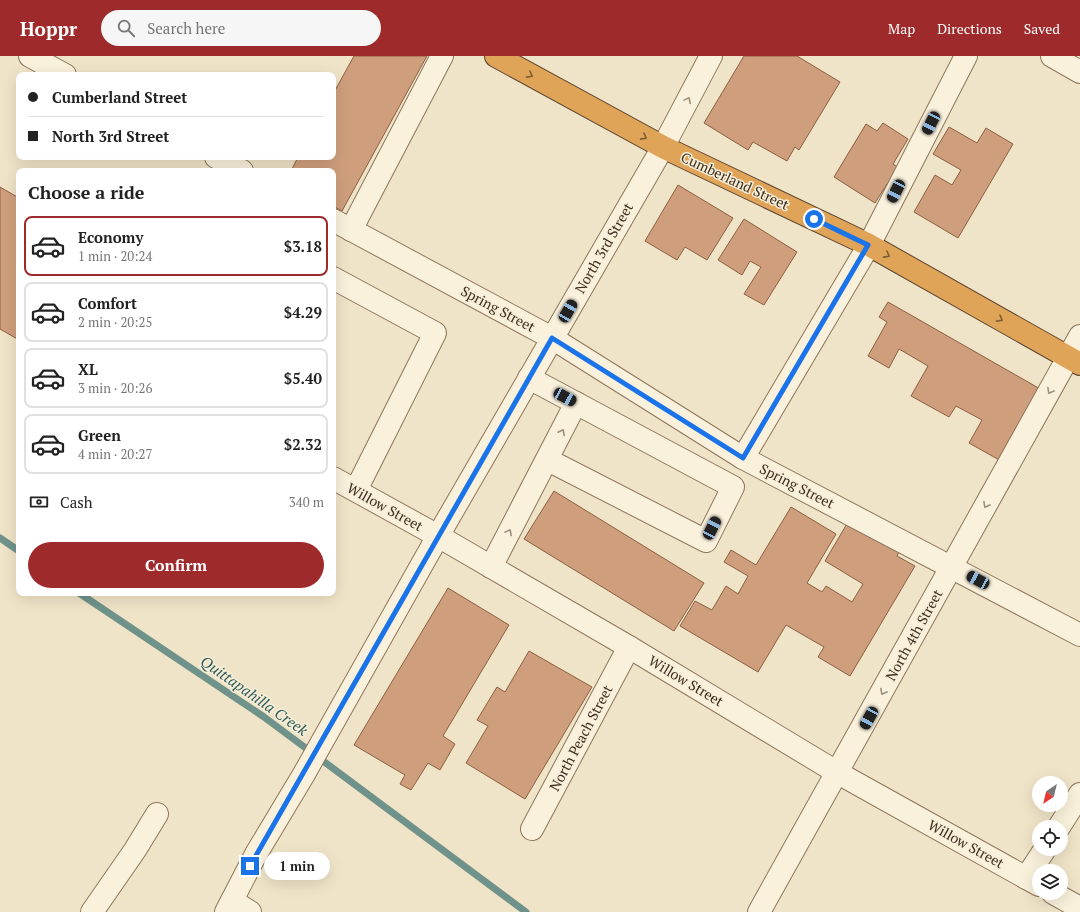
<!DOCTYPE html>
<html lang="en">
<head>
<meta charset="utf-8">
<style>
  body { margin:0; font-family:"PT Serif",serif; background:#f6f6f6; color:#222; height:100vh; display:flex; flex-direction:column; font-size:15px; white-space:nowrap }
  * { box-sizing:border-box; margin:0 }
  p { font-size:13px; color:#767676 }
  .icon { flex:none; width:22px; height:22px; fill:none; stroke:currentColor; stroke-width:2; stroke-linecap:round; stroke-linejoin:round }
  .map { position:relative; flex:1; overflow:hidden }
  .drawer { position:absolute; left:16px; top:112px; width:320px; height:428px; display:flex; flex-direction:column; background:#fff; border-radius:8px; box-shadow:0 4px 16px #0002 }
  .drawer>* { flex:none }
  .banner { position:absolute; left:16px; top:16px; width:320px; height:88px; border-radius:8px; box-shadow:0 4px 16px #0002; display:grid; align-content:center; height:88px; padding:0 12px; background:#fff }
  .needle { width:26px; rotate:215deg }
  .buttons { position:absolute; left:1032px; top:720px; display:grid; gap:8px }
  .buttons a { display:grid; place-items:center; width:36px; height:36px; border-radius:50%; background:#fff; box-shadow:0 4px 16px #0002; font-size:20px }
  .end { position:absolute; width:18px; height:18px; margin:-9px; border:5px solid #1a73e8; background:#fff; box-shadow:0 0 0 2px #fff }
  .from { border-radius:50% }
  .bubble { position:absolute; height:28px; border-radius:14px; background:#fff; box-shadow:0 4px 16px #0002; font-size:13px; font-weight:600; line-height:28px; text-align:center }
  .car { position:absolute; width:12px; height:24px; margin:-12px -6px; border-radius:5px; box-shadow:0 0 3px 1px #0007; background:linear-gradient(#222 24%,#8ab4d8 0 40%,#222 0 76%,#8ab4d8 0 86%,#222 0) }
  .banner b { display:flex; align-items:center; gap:14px; height:38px; font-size:15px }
  .banner b+b { border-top:1px solid #e0e0e0 }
  .banner i { width:10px; height:10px; background:#222 }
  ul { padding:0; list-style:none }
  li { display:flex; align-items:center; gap:12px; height:60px; margin:0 8px 6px; padding:0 4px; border:2px solid #e0e0e0; border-radius:8px }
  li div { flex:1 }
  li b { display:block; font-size:15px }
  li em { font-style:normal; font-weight:600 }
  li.current { border-color:#9e2a2b }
  li>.icon { width:36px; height:36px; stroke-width:1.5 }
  h2 { padding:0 12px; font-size:18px; line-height:48px }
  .pay { display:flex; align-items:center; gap:10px; height:44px; padding:0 12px; font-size:15px }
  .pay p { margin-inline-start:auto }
  .button { display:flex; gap:8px; margin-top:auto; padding:8px 12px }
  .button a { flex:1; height:46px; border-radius:24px; background:#9e2a2b; color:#fff; font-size:16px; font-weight:600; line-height:46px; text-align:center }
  header { display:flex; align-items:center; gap:24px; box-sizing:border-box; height:56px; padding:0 20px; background:#9e2a2b; color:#fff }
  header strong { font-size:19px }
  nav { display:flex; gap:22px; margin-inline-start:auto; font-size:14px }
  .search { width:280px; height:36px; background:#f6f6f6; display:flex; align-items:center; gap:10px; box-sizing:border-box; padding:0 14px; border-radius:22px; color:#767676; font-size:15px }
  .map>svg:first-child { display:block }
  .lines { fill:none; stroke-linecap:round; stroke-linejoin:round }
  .stream { stroke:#6f938a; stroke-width:7 }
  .building { fill:#cf9f7d; stroke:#8d5f41 }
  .minor-casing { stroke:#8d765c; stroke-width:24 }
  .highway-casing { stroke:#5b4430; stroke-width:24 }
  .minor { stroke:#faf1dc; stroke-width:22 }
  .highway { stroke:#e0a458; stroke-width:22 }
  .oneway { stroke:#7e5d36 }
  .oneway2 { stroke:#9c907e }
  .route { stroke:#1a73e8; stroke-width:5 }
  .labels { text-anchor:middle; stroke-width:3; stroke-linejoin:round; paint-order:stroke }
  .street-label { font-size:14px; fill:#3d2e20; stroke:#f7eed8 }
  .water-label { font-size:15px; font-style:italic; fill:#2f5d5a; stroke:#f7eed8 }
</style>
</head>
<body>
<header>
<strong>Hoppr</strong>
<div class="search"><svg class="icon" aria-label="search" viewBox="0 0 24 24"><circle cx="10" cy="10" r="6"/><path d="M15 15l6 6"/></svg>Search here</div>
<nav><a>Map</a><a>Directions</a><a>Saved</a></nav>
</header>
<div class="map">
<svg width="1080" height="856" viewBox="0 0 1080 856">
  <rect width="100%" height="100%" fill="#f0e4c8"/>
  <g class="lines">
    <g class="stream">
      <path d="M0,482L19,495"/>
      <path d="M79,537L264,661L526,856"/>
    </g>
  </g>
  <g class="building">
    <path d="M354,0H427L342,155L333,150V115H291L298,101H333V38Z"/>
    <path d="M744,0H797L840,26L799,94L795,91L787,105L753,86L748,94L704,67Z"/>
    <path d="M883,67L908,83L893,108L902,114L891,130L887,128L875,147L834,121L866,68L877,75Z"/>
    <path d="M949,71L977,87L986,72L1013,88L958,182L914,156L935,119L952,129L961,114L933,98Z"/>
    <path d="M678,129L733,162L707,204L685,191L677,204L645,185Z"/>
    <path d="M0,131L19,142V284L0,273Z"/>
    <path d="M744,163L797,196L764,249L744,238L761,211L750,205L742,219L718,204Z"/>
    <path d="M888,246L1042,334L1001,405L969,387L982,364L956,350L949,361L911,340L928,310L899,293L889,312L868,300L887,266L879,261Z"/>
    <path d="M554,435L704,527L674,575L524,483Z"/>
    <path d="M791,451L836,478L807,527L822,536L826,530L852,546L863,528L825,505L848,466L899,496L897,500L915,510L850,620L818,601L824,591L786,569L758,616L680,570L695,545L712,554L726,530L738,538L748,520L724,506L731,494L756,509Z"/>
    <path d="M448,532L509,569L443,680L455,688L440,714L428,707L411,734L400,728L405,719L354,689Z"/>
    <path d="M529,595L592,631L525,743L466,707L488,670L477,664L497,631L505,636Z"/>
  </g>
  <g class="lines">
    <defs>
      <g id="minor">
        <path d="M30,0L65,19"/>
        <path d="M1052,0L1080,16"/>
        <path d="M216,101L242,115"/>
        <path d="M333,164L552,282L743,402L1080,579"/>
        <path d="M351,174L442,0"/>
        <path d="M333,222L435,277L356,434"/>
        <path d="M529,322L733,431L706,485L548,404"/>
        <path d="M743,402L869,189L966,0"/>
        <path d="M333,422L438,480L629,591L838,717L1039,829"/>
        <path d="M491,511L576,347"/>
        <path d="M1059,771L1080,738"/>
        <path d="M532,773L629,591"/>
        <path d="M1026,822L1045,793"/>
        <path d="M1053,837L1080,852"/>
        <path d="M232,845L250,856"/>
        <path d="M92,856L135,794L157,758"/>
        <path d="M226,856L256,798L304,718L438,480L663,91L711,0"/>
        <path d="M759,856L1080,280"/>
      </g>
      <path id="highway" d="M496,0L663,91L869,189L1080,308"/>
    </defs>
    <use href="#minor" class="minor-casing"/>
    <use href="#highway" class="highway-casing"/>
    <use href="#minor" class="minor"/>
    <use href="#highway" class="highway"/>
  </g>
  <defs><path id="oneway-chevron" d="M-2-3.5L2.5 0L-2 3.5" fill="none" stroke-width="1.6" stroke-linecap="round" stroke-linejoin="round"/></defs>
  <g class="oneway">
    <use href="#oneway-chevron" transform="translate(530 19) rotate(29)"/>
    <use href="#oneway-chevron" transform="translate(644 81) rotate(29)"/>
    <use href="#oneway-chevron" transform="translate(887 199) rotate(29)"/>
    <use href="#oneway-chevron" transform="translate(1000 263) rotate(29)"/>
  </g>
  <g class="oneway2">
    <use href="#oneway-chevron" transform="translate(688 44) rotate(-62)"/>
    <use href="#oneway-chevron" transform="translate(1050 335) rotate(119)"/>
    <use href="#oneway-chevron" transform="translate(562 376) rotate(-63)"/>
    <use href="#oneway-chevron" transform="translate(986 449) rotate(119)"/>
    <use href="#oneway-chevron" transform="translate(509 476) rotate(-62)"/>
    <use href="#oneway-chevron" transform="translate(883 636) rotate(119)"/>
  </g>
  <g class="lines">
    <path class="route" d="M250,810L552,282L743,402L868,189L814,163"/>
  </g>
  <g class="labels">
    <g class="street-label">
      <text transform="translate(735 125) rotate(25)" y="5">Cumberland Street</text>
      <text transform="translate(604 192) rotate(-60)" y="5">North 3rd Street</text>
      <text transform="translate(498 253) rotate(28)" y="5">Spring Street</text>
      <text transform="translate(797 430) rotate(27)" y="5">Spring Street</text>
      <text transform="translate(385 451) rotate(29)" y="5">Willow Street</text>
      <text transform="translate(914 579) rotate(-61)" y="5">North 4th Street</text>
      <text transform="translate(686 625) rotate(31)" y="5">Willow Street</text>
      <text transform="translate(581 682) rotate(-62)" y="5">North Peach Street</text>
      <text transform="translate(966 788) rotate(29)" y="5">Willow Street</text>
    </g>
    <g class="water-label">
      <text transform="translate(254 640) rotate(35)" y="5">Quittapahilla Creek</text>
    </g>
  </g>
</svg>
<div class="buttons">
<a><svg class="needle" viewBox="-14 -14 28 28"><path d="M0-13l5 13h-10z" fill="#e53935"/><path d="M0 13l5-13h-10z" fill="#767676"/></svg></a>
<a><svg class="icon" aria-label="locate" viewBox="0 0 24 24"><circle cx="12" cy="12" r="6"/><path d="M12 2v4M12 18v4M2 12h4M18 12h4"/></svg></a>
<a><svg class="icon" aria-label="layers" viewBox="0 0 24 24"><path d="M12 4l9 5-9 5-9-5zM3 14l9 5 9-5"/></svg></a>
</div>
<i class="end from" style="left:814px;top:163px"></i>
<i class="end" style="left:250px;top:810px"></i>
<div class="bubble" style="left:264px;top:796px;width:66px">1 min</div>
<i class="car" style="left:931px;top:67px;rotate:207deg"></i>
<i class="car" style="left:896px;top:135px;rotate:207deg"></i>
<i class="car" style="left:568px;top:255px;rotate:30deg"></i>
<i class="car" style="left:565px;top:341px;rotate:118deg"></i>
<i class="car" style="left:712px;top:472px;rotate:27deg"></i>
<i class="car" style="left:978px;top:524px;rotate:298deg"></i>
<i class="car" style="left:869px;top:662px;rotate:209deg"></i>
<div class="banner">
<b><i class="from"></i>Cumberland Street</b>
<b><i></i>North 3rd Street</b>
</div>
<section class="drawer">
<h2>Choose a ride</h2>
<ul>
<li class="current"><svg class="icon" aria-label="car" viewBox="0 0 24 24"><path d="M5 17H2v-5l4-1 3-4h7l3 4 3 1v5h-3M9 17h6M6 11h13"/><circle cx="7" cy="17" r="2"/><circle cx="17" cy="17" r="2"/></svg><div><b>Economy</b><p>1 min · 20:24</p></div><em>$3.18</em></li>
<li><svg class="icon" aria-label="car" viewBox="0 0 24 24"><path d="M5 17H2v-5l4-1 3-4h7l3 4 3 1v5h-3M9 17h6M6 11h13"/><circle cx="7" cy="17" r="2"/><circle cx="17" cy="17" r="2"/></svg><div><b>Comfort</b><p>2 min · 20:25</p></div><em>$4.29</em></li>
<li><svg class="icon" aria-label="car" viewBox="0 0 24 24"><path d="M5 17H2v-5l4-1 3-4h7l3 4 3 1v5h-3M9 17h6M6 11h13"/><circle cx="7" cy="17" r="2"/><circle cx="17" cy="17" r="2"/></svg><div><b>XL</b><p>3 min · 20:26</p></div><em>$5.40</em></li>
<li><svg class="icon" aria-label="car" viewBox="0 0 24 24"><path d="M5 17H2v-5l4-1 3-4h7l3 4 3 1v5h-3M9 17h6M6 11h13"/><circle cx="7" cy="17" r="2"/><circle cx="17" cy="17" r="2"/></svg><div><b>Green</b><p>4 min · 20:27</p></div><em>$2.32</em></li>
</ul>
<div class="pay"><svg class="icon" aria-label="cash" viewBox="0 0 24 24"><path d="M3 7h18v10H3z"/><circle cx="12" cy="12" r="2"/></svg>Cash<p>340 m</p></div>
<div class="button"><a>Confirm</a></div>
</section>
</div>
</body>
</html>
